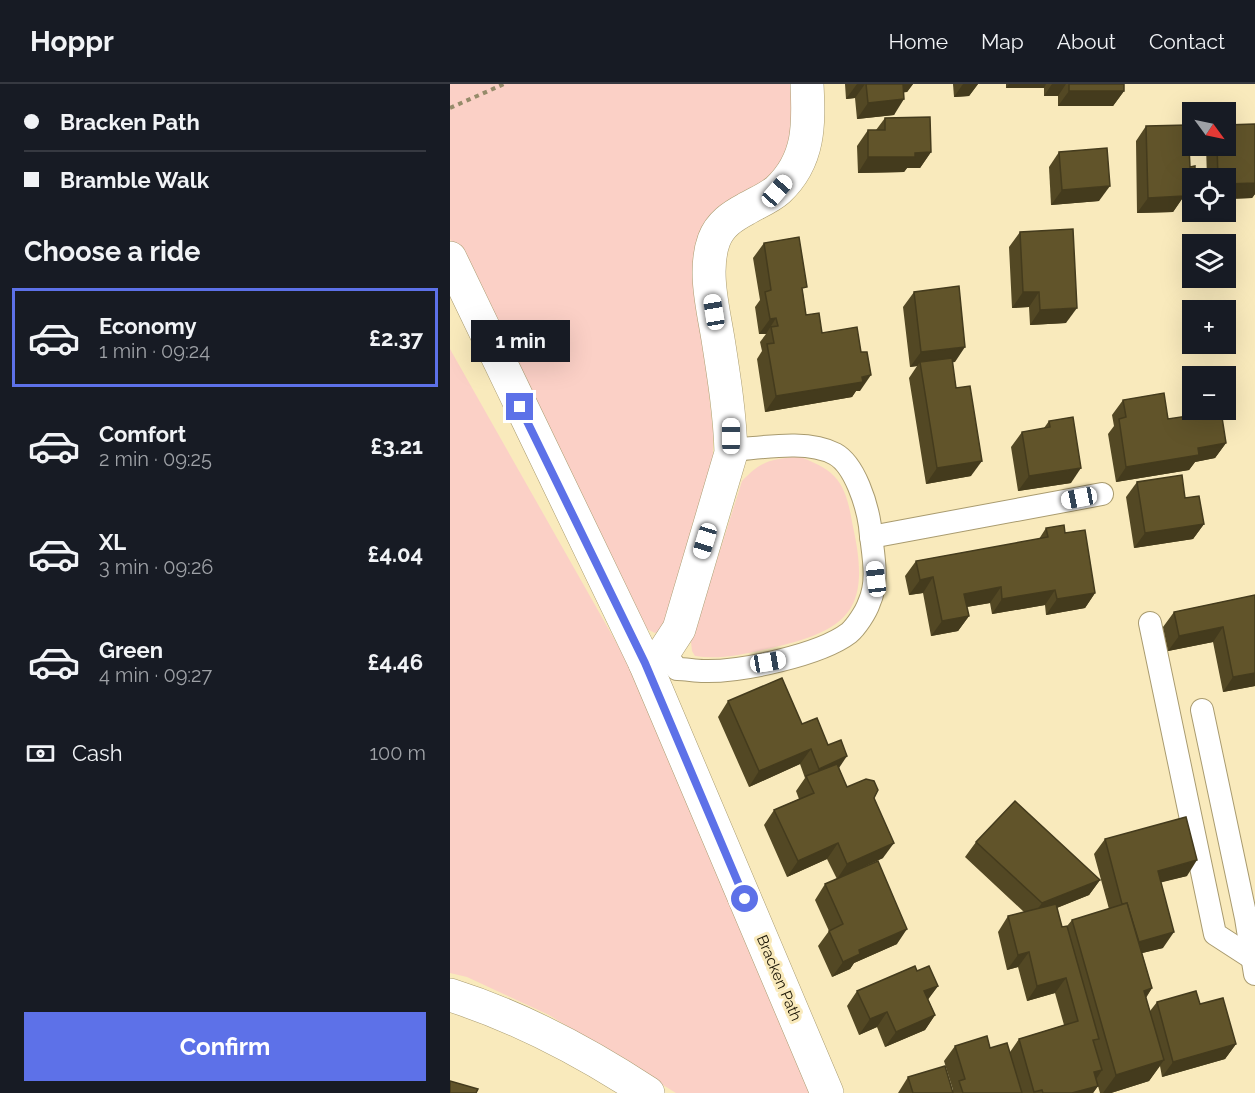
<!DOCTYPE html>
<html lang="en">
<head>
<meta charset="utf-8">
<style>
  body { margin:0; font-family:Raleway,sans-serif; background:#242831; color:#f1f3f6; height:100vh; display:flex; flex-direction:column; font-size:22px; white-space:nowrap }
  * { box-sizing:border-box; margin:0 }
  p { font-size:20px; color:#9ea1a6 }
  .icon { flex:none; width:33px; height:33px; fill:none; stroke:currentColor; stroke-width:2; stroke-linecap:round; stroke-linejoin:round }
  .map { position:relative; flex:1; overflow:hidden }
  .sheet { display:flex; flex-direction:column; background:#171b24; width:450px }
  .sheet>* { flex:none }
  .top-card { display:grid; align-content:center; height:132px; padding:0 24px; background:#171b24 }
  .needle { width:39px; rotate:123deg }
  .fabs { position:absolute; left:732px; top:18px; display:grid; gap:12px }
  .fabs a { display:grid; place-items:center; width:54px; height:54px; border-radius:0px; background:#171b24; box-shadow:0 6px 24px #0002; font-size:30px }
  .end { position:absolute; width:27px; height:27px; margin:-14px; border:8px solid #5d71e8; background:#fff; box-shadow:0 0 0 3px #fff }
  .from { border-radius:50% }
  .bubble { position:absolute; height:42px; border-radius:0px; background:#171b24; box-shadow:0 6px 24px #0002; font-size:20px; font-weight:700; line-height:42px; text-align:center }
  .car { position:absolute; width:18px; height:36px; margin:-18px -9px; border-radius:8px; box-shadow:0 0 4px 2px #0007; background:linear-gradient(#fff 24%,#345 0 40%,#fff 0 76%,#345 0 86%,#fff 0) }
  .top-card b { display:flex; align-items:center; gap:21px; height:57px; font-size:22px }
  .top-card b+b { border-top:2px solid #363941 }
  .top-card i { width:15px; height:15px; background:#f1f3f6 }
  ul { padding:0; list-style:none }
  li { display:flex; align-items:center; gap:18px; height:99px; margin:0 12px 9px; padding:0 12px; border:3px solid transparent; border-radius:0px }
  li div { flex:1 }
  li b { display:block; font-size:22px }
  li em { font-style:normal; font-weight:700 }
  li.selected { border-color:#5d71e8 }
  li>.icon { width:54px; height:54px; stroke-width:1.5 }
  h2 { padding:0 24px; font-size:27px; line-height:72px }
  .pay { display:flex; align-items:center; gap:15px; height:66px; padding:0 24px; font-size:22px }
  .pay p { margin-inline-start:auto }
  .cta { display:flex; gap:12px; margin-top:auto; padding:12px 24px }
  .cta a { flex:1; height:69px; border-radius:0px; background:#5d71e8; color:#fff; font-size:24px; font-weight:700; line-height:69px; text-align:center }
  header { display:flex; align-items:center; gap:36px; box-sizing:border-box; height:84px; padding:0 30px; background:#171b24; border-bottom:2px solid #363941 }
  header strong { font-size:28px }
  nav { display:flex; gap:33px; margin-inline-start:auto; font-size:21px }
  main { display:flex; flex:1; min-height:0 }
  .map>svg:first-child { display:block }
  .green { fill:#fbd0c6 }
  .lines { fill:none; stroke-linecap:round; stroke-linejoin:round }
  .lane-casing { stroke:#a99b6f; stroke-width:24 }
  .street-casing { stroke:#a99b6f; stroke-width:34 }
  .path { stroke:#968b6a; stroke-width:4; stroke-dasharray:4.5 4.5; stroke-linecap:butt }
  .lane { stroke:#fff; stroke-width:22 }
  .street { stroke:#fff; stroke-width:33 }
  .wall { fill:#534824 }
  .shaded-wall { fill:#443b1d }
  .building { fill:#61542a; stroke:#443b1d; stroke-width:1.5 }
  .route { stroke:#5d71e8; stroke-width:8 }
  .labels { text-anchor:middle; stroke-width:6; stroke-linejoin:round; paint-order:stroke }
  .street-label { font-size:15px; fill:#1c1606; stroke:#f9eabc }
</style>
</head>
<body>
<header>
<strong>Hoppr</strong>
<nav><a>Home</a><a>Map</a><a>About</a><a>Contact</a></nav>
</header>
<main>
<section class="sheet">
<div class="top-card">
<b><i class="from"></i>Bracken Path</b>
<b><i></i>Bramble Walk</b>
</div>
<h2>Choose a ride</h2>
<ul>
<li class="selected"><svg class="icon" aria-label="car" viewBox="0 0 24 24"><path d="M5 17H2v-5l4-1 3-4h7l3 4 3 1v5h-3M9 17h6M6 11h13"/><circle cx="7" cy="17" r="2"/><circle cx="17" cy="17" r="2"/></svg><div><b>Economy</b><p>1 min · 09:24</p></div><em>£2.37</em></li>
<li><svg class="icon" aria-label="car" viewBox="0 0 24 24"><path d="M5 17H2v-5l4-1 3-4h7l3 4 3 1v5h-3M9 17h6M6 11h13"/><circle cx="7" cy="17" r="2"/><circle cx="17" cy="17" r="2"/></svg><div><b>Comfort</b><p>2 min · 09:25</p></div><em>£3.21</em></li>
<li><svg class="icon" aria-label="car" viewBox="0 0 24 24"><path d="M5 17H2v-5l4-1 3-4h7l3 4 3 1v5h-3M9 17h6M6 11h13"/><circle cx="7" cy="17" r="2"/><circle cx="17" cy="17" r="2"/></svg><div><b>XL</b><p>3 min · 09:26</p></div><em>£4.04</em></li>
<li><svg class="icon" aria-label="car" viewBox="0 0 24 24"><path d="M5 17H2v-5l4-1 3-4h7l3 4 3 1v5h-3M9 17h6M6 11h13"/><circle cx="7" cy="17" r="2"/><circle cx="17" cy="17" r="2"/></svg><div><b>Green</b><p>4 min · 09:27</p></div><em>£4.46</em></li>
</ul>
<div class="pay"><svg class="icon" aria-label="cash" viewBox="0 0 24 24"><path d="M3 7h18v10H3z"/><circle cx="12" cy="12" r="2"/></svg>Cash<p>100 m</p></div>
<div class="cta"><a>Confirm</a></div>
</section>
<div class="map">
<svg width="805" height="1009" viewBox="0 0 805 1009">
  <rect width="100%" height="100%" fill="#f9eabc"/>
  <g class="green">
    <path d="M0,0H341L342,47L336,69L325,90L250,148L244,169L263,347V387L218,541L205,549L193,543L70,284L0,155Z"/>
    <path d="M0,265L179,581L360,1009H226L99,931L17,893L0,889Z"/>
    <path d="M349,372C360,377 376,383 384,392C397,405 400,427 403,443C422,528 397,547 317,565C294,570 269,576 245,572L242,567L241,558L292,397C312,376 320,376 349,372Z"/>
  </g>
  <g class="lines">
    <defs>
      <g id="lane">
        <path d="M421,453L652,410"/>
        <path d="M700,539L765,850L802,874"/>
        <path d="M214,568L227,585C236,585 245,587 254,587C291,588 370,571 399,549C406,543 416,528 419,519C430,495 422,467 420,442C417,421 405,381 385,370C357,355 311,364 281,366"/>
        <path d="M752,626L796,834L805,890"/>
      </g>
      <g id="street">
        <path d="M357,0C359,40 360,76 328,106C319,114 306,119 296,125C283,132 270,140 264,156C253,186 263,224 268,255C274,293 280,331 281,369L229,545L214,568L195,579L377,1009"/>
        <path d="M0,174L195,579"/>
        <path d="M0,911C70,933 137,969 198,1009"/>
      </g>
    </defs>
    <use href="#lane" class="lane-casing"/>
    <use href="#street" class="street-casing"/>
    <path class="path" d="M0,24L54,0"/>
    <use href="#lane" class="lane"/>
    <use href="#street" class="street"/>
  </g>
  <g class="wall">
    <path d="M395,0H463L457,8H454L444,31L407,35L405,14L396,15Z"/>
    <path d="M503,0H528L519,12L504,13Z"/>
    <path d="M556,0H674V7L663,22H608V12H594V4H556Z"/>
    <path d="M435,34L481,68L470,84H457L454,88L408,89L407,62L418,46H426Z"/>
    <path d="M805,40V110L802,114L776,115V94H757L756,62H776Z"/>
    <path d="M696,42L742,94V99L734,110V112L723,128L687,129L686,57Z"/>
    <path d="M609,68L649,117L601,121L599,83Z"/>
    <path d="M570,148L616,239L580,241L579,223L562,224L559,163Z"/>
    <path d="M314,159L353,209L356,231L372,249L410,307H406L402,313L315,328L307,275L312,267L310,258L316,250H309L305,223L310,216L303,174Z"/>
    <path d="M464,208L505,278H502L521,392L476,400L459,294L467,282L460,283L453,223Z"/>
    <path d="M673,316L718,335L776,359L765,374L745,378L739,386L666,398L658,350L664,342L662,331Z"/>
    <path d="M599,337L621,399L568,407L561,363L572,348L594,344Z"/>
    <path d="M687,398L754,440L743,455L684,464L676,413Z"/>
    <path d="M596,444L615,449L645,509L635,524L596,531L595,521L542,530L540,519L517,523L519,532L508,547L481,552L473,509L459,511L455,492L466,477L589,455Z"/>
    <path d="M805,511V602L773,608L763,558L718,567L713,543L724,528Z"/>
    <path d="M278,617L352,640L389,684L397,703L424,714L433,774L390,794L447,860L404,879L400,885L382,893L368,862L379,847L365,816L375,800L387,795L377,775L337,793L314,741L324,726L349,715L346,707L355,694L350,680L299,703L268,633Z"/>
    <path d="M655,755L737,792L711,798L713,864L692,869L702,904L696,914L700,927L707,918L750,920L786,960L775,975L712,993L710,982L699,997L661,1009H650L648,1002L643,1009H448L458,993L502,1008L503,1006L494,977L505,962L540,964L560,968L569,955L614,941L605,909L577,917L568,883L557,886L548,848L558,832L574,828L515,773L526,758L650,796L639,811L607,824L612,843L617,842L622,836L659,825L644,770Z"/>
    <path d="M467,887L488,902L478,915L485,931L475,946L435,963L427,943L409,951L397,922L407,907Z"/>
  </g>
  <g class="shaded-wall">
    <path d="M407,0H415L405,14L396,15Z"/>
    <path d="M448,0H463L457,8L442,10Z"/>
    <path d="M513,0H528L519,12L504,13Z"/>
    <path d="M559,0H596L594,4H556Z"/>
    <path d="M602,0H616L608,12H594Z"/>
    <path d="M619,7H674L663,22H608Z"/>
    <path d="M454,15L444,31L407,35L418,19Z"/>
    <path d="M481,68L470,84H457L454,88L408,89L418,73L465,69Z"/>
    <path d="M742,94V99L735,110H723L733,95Z"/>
    <path d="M805,99V110L802,114L776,115V100Z"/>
    <path d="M660,102L649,117L601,121L612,106Z"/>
    <path d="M734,112L723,128L687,129L698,114Z"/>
    <path d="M573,208H589L579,223L562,224Z"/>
    <path d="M627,224L616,239L580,241L590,226Z"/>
    <path d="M326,234L316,250H309L320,235Z"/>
    <path d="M515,263L505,278L471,282L470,278L467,282L460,283L471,268Z"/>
    <path d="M421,291L410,307H406L402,313L315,328L326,312Z"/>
    <path d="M776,359L765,374L745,378L739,386L666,398L676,383L748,364Z"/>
    <path d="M532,377L521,392L476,400L487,384Z"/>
    <path d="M631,384L621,399L568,407L579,392Z"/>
    <path d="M754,440L743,455L684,464L695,449Z"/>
    <path d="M483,493L473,509L459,511L470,496Z"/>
    <path d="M551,503L540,519L504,525L514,510Z"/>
    <path d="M605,506L595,521L542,530L552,515Z"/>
    <path d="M645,509L635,524L596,531L607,515Z"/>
    <path d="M519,532L508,547L481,552L492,537Z"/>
    <path d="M773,543L763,558L718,567L729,552Z"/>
    <path d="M805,589V602L773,608L783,593Z"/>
    <path d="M361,665L350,680L299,703L309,687Z"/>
    <path d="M397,672L387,687L359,698L369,685Z"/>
    <path d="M388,759L377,775L337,793L348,777Z"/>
    <path d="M444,759L433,774L387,795L397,780Z"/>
    <path d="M747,776L737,792L697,802L708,787Z"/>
    <path d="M650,796L639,811L581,834L592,819Z"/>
    <path d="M457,845L447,860L404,879L400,885L382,893L393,878L409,866Z"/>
    <path d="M724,848L713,864L672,874L682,859Z"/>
    <path d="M579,868L568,883L557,886L568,871Z"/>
    <path d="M616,894L605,909L577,917L587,902Z"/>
    <path d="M488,902L477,917L474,907Z"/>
    <path d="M702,904L687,926L694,907Z"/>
    <path d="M437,928L427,943L409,951L420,935Z"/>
    <path d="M485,931L475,946L435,963L446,948Z"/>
    <path d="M786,960L775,975L712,993L723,978Z"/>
    <path d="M714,976L699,997L661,1009H653L666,991Z"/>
    <path d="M652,986L642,1002L644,988Z"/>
    <path d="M648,1002L643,1009H622Z"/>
  </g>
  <g class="building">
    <path d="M416,0H453L454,15L418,19Z"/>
    <rect x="619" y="0" width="55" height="7"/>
    <path d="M480,33L481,68L465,69V73H418V46H435V34Z"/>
    <path d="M805,40V99L776,100V94H768L767,62H776V41Z"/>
    <path d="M738,41L740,83L745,82V94L733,95L734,112L698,114L696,42Z"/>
    <path d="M657,64L660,102L612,106L609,68Z"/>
    <path d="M623,145L627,224L590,226L589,208H573L570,148Z"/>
    <path d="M349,153L357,203L352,204L356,231L369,229L372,249L407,243L411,268H417L421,291L412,293L413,298L326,312L317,260L324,259L321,243L328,242L326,234L320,235L315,208L321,206L314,159Z"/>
    <path d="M509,202L515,263L471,268L464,208Z"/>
    <path d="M502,274L506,304L520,302L532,377L487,384L470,278Z"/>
    <path d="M714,309L718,335L771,327L776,359L748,364L749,371L676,383L669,335L676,333L673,316Z"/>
    <path d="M623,333L631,384L579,392L572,348L600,343L599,337Z"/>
    <path d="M732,391L735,414L749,412L754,440L695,449L687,398Z"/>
    <path d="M614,441L615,449L635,446L645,509L607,515L605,506L552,515L551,503L514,510L519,532L492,537L483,493L470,496L466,477L598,453L596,444Z"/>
    <path d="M805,511V589L783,593L773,543L729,552L724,528Z"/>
    <path d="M332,594L352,640L367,634L378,661L391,656L397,672L369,685L361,665L309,687L278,617Z"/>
    <path d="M387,680L397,703L416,695L424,697L428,706L424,714L444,759L397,780L388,759L348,777L324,726L364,709L356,692Z"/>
    <path d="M565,717L650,796L592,819L526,758Z"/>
    <path d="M736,733L747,776L708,787L724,848L689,858L677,819L672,820L655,755Z"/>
    <path d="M428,777L457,845L409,866L410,870L393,878L379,847L393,840L375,800Z"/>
    <path d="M677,819L702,904L694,907L714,976L666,991L622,836Z"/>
    <path d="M606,820L612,843L617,842L649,955L643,956L652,986L644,988L648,1002L622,1009H593L592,1006L584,1008L569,955L628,937L616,894L587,902L579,868L568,871L558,832Z"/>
    <path d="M465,882L467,887L479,882L488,902L474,907L485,931L446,948L437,928L420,935L407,907Z"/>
    <path d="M746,907L750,920L773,914L786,960L723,978L707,918Z"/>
    <path d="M537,952L540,964L557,959L572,1009H513L509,997L515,995L505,962Z"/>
    <path d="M495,982L503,1009H463L458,993Z"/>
    <path d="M0,997L28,1005L26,1009H0Z"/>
  </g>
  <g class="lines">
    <path class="route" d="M70,323L195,579L295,815"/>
  </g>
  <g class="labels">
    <g class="street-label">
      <text transform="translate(329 894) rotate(67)" y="5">Bracken Path</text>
    </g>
  </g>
</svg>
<div class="fabs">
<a><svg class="needle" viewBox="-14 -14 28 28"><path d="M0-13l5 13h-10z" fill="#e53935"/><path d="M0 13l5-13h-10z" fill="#9ea1a6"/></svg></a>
<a><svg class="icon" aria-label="locate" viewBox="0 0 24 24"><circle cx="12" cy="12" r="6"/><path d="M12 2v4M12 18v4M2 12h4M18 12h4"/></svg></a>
<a><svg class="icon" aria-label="layers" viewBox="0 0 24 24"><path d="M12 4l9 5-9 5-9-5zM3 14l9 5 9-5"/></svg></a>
<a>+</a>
<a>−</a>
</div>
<i class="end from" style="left:295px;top:815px"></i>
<i class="end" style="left:70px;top:323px"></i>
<div class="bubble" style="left:21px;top:236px;width:99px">1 min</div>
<i class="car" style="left:327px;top:107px;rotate:41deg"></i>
<i class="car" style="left:264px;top:228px;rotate:351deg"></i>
<i class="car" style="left:281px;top:352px;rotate:0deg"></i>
<i class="car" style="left:629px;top:414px;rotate:259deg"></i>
<i class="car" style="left:255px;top:457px;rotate:197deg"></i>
<i class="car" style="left:426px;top:495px;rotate:353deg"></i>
<i class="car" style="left:318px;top:578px;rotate:80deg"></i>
</div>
</main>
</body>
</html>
